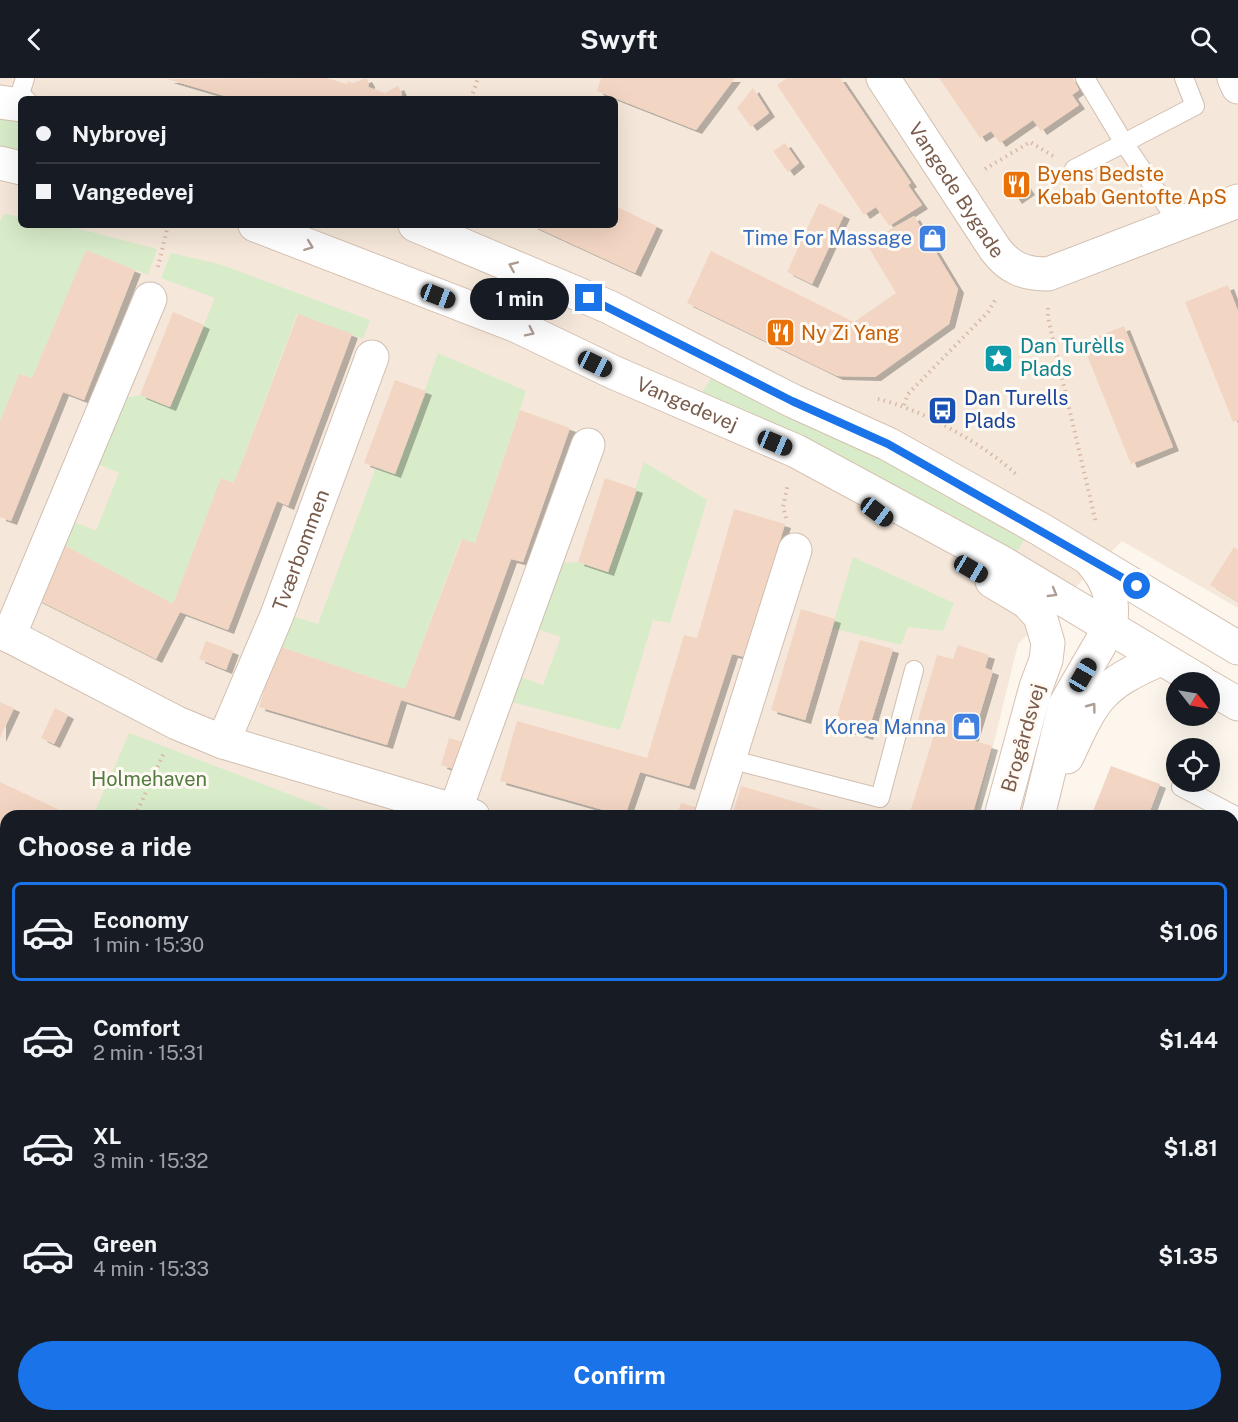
<!DOCTYPE html>
<html lang="en">
<head>
<meta charset="utf-8">
<style>
  body { margin:0; font-family:"Public Sans",sans-serif; background:#20242c; color:#f1f3f6; height:100vh; display:flex; flex-direction:column; font-size:22px; white-space:nowrap }
  * { box-sizing:border-box; margin:0 }
  p { font-size:20px; color:#9ea1a6 }
  .icon { flex:none; width:33px; height:33px; fill:none; stroke:currentColor; stroke-width:2; stroke-linecap:round; stroke-linejoin:round }
  .map { position:relative; flex:1; overflow:hidden }
  .details { position:absolute; left:0px; top:732px; width:1239px; height:612px; display:flex; flex-direction:column; background:#171b24; border-radius:18px 18px 0 0; box-shadow:0 6px 24px #0002 }
  .details>* { flex:none }
  .guide { position:absolute; left:18px; top:18px; width:600px; height:132px; border-radius:9px; box-shadow:0 6px 24px #0002; display:grid; align-content:center; height:132px; padding:0 18px; background:#171b24 }
  .needle { width:39px; rotate:121deg }
  .fabs { position:absolute; left:1166px; top:594px; display:grid; gap:12px }
  .fabs a { display:grid; place-items:center; width:54px; height:54px; border-radius:50%; background:#171b24; box-shadow:0 6px 24px #0002; font-size:30px }
  .end { position:absolute; width:27px; height:27px; margin:-14px; border:8px solid #1a73e8; background:#fff; box-shadow:0 0 0 3px #fff }
  .from { border-radius:50% }
  .bubble { position:absolute; height:42px; border-radius:21px; background:#171b24; box-shadow:0 6px 24px #0002; font-size:20px; font-weight:700; line-height:42px; text-align:center }
  .car { position:absolute; width:18px; height:36px; margin:-18px -9px; border-radius:8px; box-shadow:0 0 4px 2px #0007; background:linear-gradient(#222 24%,#8ab4d8 0 40%,#222 0 76%,#8ab4d8 0 86%,#222 0) }
  .guide b { display:flex; align-items:center; gap:21px; height:57px; font-size:22px }
  .guide b+b { border-top:2px solid #363941 }
  .guide i { width:15px; height:15px; background:#f1f3f6 }
  ul { padding:0; list-style:none }
  li { display:flex; align-items:center; gap:18px; height:99px; margin:0 12px 9px; padding:0 6px; border:3px solid transparent; border-radius:9px }
  li div { flex:1 }
  li b { display:block; font-size:22px }
  li em { font-style:normal; font-weight:700 }
  li.active { border-color:#1a73e8 }
  li>.icon { width:54px; height:54px; stroke-width:1.5 }
  h2 { padding:0 18px; font-size:27px; line-height:72px }
  .action { display:flex; gap:12px; margin-top:auto; padding:12px 18px }
  .action a { flex:1; height:69px; border-radius:36px; background:#1a73e8; color:#fff; font-size:24px; font-weight:700; line-height:69px; text-align:center }
  header { display:flex; justify-content:space-between; align-items:center; height:78px; padding:0 18px; background:#171b24; font-size:27px; font-weight:700 }
  .map>svg:first-child { display:block }
  .residential { fill:#f5e8da; fill-rule:evenodd }
  .green { fill:#d8ecc9 }
  .building { fill:#f3d5c3; filter:url(#shadow) }
  .lines { fill:none; stroke-linecap:round; stroke-linejoin:round }
  .lane-casing { stroke:#d1beb0; stroke-width:20 }
  .street-casing { stroke:#d1beb0; stroke-width:35 }
  .secondary-casing { stroke:#d6c0b0; stroke-width:35 }
  .path { stroke:#d9b8a5; stroke-width:4; stroke-dasharray:1.5 4.5; stroke-linecap:butt }
  .lane { stroke:#fff; stroke-width:18 }
  .street { stroke:#fff; stroke-width:33 }
  .secondary { stroke:#fff; stroke-width:33 }
  .oneway { stroke:#af9d94 }
  .route { stroke:#1a73e8; stroke-width:8 }
  .labels { text-anchor:middle; stroke-width:6; stroke-linejoin:round; paint-order:stroke }
  .food-label { font-size:20px; fill:#c56008; stroke:#fffaf3; text-anchor:start }
  .street-label { font-size:20px; fill:#7a5c4d; stroke:#fffaf3 }
  .shop-label { font-size:20px; fill:#366cbe; stroke:#fffaf3; text-anchor:end }
  .culture-label { font-size:20px; fill:#0d838f; stroke:#fffaf3; text-anchor:start }
  .transit-label { font-size:20px; fill:#164399; stroke:#fffaf3; text-anchor:start }
  .park-label { font-size:20px; fill:#537a41; stroke:#fffaf3 }
</style>
</head>
<body>
<header><svg class="icon" aria-label="back" viewBox="0 0 24 24"><path d="M15 5l-7 7 7 7"/></svg>Swyft<svg class="icon" aria-label="search" viewBox="0 0 24 24"><circle cx="10" cy="10" r="6"/><path d="M15 15l6 6"/></svg></header>
<div class="map">
<svg width="1238" height="1344" viewBox="0 0 1238 1344">
  <defs>
    <filter id="shadow"><feDropShadow dx="6" dy="4" stdDeviation="0" flood-color="#0004"/></filter>
  </defs>
  <rect width="100%" height="100%" fill="#fdf6ec"/>
  <path class="residential" d="M0,0H1238V530L1122,463L1018,566L976,738H6V1338H895V1344H0ZM21,21H615V147H21Z"/>
  <g class="green">
    <path d="M0,41L21,44V76L0,73Z"/>
    <path d="M4,136L21,139V147H64L157,171L148,197L86,172L32,300L19,296L0,344V143Z"/>
    <path d="M171,175L219,186L370,242L363,261L297,236L234,405L221,400L173,526L64,467L72,443L96,453L119,395L95,385L121,321L140,317L170,329L215,220L161,200Z"/>
    <path d="M438,275L526,313L475,465L461,461L405,611L278,568L295,539L318,546L376,389L395,396Z"/>
    <path d="M714,296L869,373L1025,460L1014,479L860,392L702,314Z"/>
    <path d="M644,384L707,422L670,545L653,542L620,652L511,624L520,599L543,607L561,559L537,551L560,485L578,484L608,494Z"/>
    <path d="M853,479L954,525L943,553L908,549L901,567L832,550Z"/>
    <path d="M129,655L346,738H93Z"/>
    <path d="M6,938V1338H223V1344H0V952Z"/>
    <path d="M818,1338H889L888,1344H818Z"/>
    <rect x="1073" y="1338" width="77" height="6"/>
  </g>
  <g class="building">
    <path d="M327,0L347,6L348,3L353,5L366,0L369,5L368,9L385,15L398,8L402,16L400,21H235L167,1Z"/>
    <path d="M601,0H735L696,52L597,13Z"/>
    <path d="M787,0H840L911,105L908,107L922,127L889,148L876,129L864,137L777,7Z"/>
    <path d="M939,0H1073L1079,12L1072,17L1079,27L1041,53L1033,42L1000,65L991,53L980,60Z"/>
    <path d="M753,10L769,35L751,49L737,30Z"/>
    <path d="M785,65L799,85L788,94L773,73Z"/>
    <path d="M1016,93L1029,113L1016,122L1003,102Z"/>
    <path d="M819,125L844,137L812,206L787,194Z"/>
    <path d="M615,128L657,148L635,195L531,147H615Z"/>
    <path d="M914,138L958,211L949,246L875,299L837,298L687,225L711,173L854,244L896,215L866,165Z"/>
    <path d="M86,172L135,192L84,322L63,314L11,443L0,439V344L19,296L32,300Z"/>
    <path d="M1228,207L1238,233V342L1233,344L1185,224Z"/>
    <path d="M173,234L204,247L170,329L140,317Z"/>
    <path d="M298,236L352,256L288,428L277,423L228,552L180,534L156,581L36,521L64,467L173,526L221,400L234,405Z"/>
    <path d="M1124,248L1173,369L1131,386L1082,265Z"/>
    <path d="M395,302L426,313L395,396L364,385Z"/>
    <path d="M520,332L570,350L523,484L511,481L454,639L401,622L387,667L259,629L278,568L405,611L462,461L475,465Z"/>
    <path d="M605,400L637,411L608,494L578,484Z"/>
    <path d="M734,431L785,446L745,579L732,576L689,708L640,694L625,738L500,703L517,643L647,680L684,557L697,560Z"/>
    <path d="M1234,469L1238,472V524L1210,507Z"/>
    <path d="M801,531L835,541L805,642L771,632Z"/>
    <path d="M860,562L893,571L867,658L834,648Z"/>
    <path d="M206,563L233,573L226,592L199,581Z"/>
    <path d="M958,567L989,577L985,590L993,593L972,662L992,668L972,738H909L935,653L916,648L937,577L953,581Z"/>
    <path d="M0,624L14,630L0,660Z"/>
    <path d="M55,630L68,637L54,666L41,660Z"/>
    <path d="M449,660L468,665L460,693L441,687Z"/>
    <path d="M1111,688L1160,706L1148,738H1091Z"/>
    <path d="M0,704L64,734L62,738H6V795L0,792Z"/>
    <path d="M741,708L840,737V738H732Z"/>
    <path d="M681,725L702,731L699,738H677Z"/>
    <path d="M1233,840L1238,842V887L1233,898Z"/>
    <path d="M0,864L6,866V888L0,885Z"/>
    <path d="M252,1338H324L341,1344H250Z"/>
  </g>
  <g class="lines">
    <defs>
      <g id="lane">
        <path d="M1085,0L1124,65L1179,146"/>
        <path d="M17,26L25,0"/>
        <path d="M1074,91L1195,28L1184,0"/>
        <path d="M729,681L880,720L914,592"/>
        <path d="M1181,709L1238,739"/>
        <path d="M1233,1155L1238,1215"/>
      </g>
      <g id="street">
        <path id="s1" d="M883,0L995,171C1009,190 1024,196 1048,196L1238,123"/>
        <path d="M1234,0L1238,9"/>
        <path d="M0,553L177,645L223,664L473,738"/>
        <path d="M9,558L150,221"/>
        <path id="s2" d="M223,664L277,537L372,279"/>
        <path d="M455,733L588,367"/>
        <path d="M711,738L795,472"/>
      </g>
      <g id="secondary">
        <path d="M0,24L21,27"/>
        <path d="M0,85L21,90"/>
        <path id="s3" d="M255,147L517,248L615,295L796,373L1001,484L1201,604"/>
        <path d="M415,147L609,229L793,323L888,366L1040,451L1238,570"/>
        <path d="M992,503L1027,524L1040,538L1048,565L1046,582L1036,609L1001,738"/>
        <path d="M1209,609L1238,626"/>
        <path d="M1067,679C1094,620 1100,607 1161,581"/>
        <path d="M1038,738L1065,627L1110,549C1115,522 1108,502 1090,482"/>
        <path d="M789,1338V1344"/>
        <path d="M958,1344L959,1338"/>
        <path d="M1003,1344V1338"/>
        <path d="M1183,1344V1338"/>
      </g>
    </defs>
    <use href="#lane" class="lane-casing"/>
    <use href="#street" class="street-casing"/>
    <use href="#secondary" class="secondary-casing"/>
    <g class="path">
      <path d="M471,21L478,0"/>
      <path d="M985,91L1030,64L1053,78"/>
      <path d="M158,189L168,147"/>
      <path d="M1048,230V240L1096,445"/>
      <path d="M878,321C921,331 984,366 1017,397"/>
      <path d="M904,327L908,316L988,234L997,219"/>
      <path d="M786,440L783,429L788,406"/>
      <path d="M135,738L164,675"/>
      <path d="M1233,996L1238,994"/>
      <path d="M0,1050L6,1036"/>
      <path d="M204,1338L207,1344"/>
      <path d="M451,1344L458,1338"/>
      <path d="M906,1344V1338"/>
    </g>
    <use href="#lane" class="lane"/>
    <use href="#street" class="street"/>
    <use href="#secondary" class="secondary"/>
  </g>
  <defs><path id="oneway-chevron" d="M-2-3.5L2.5 0L-2 3.5" fill="none" stroke-width="1.6" stroke-linecap="round" stroke-linejoin="round" transform="scale(1.5)"/></defs>
  <g class="oneway">
    <use href="#oneway-chevron" transform="translate(309 168) rotate(21)"/>
    <use href="#oneway-chevron" transform="translate(513 188) rotate(-157)"/>
    <use href="#oneway-chevron" transform="translate(530 254) rotate(26)"/>
    <use href="#oneway-chevron" transform="translate(1053 515) rotate(30)"/>
    <use href="#oneway-chevron" transform="translate(1092 629) rotate(-53)"/>
  </g>
  <g class="lines">
    <path class="route" d="M589,220L792,323L888,366L1137,508"/>
  </g>
  <defs>
    <symbol id="restaurant-square" viewBox="-11 -11 22 22"><rect x="-9" y="-9" width="18" height="18" rx="4" fill="#e8710a" stroke="#fffaf3"/><path d="M-5-6h1v4h1v-4h1v4h1v-4h1v5L-1.5 .5V6h-2V.5L-5-1ZM5-6V6H3V1.5H1.5Q1.5-4 5-6Z" fill="#fff"/></symbol>
    <symbol id="shop-square" viewBox="-11 -11 22 22"><rect x="-9" y="-9" width="18" height="18" rx="4" fill="#3f7fe0" stroke="#fffaf3"/><path d="M-5-2.5h2.3a2.7 3.5 0 0 1 5.4 0H5L5.5 6h-11ZM-1.5-2.5h3a1.5 2.3 0 0 0-3 0Z" fill="#fff"/></symbol>
    <symbol id="sight-square" viewBox="-11 -11 22 22"><rect x="-9" y="-9" width="18" height="18" rx="4" fill="#0f9aa8" stroke="#fffaf3"/><path d="M0-6L1.8-2.2L6-1.7L2.9 1.2L3.7 5.4L0 3.3L-3.7 5.4L-2.9 1.2L-6-1.7L-1.8-2.2Z" fill="#fff"/></symbol>
    <symbol id="bus-square" viewBox="-11 -11 22 22"><rect x="-9" y="-9" width="18" height="18" rx="4" fill="#1a4fb4" stroke="#fffaf3"/><path d="M-5-6H5V4H4V6H2V4H-2V6H-4V4H-5ZM-3.5-4V0h7V-4ZM-3.5 1.2v1.5H-2V1.2ZM2 1.2v1.5H3.5V1.2Z" fill="#fff"/></symbol>
  </defs>
  <g fill-rule="evenodd">
    <use href="#restaurant-square" x="1000" y="90" width="33" height="33"/>
    <use href="#shop-square" x="916" y="144" width="33" height="33"/>
    <use href="#restaurant-square" x="764" y="238" width="33" height="33"/>
    <use href="#sight-square" x="982" y="264" width="33" height="33"/>
    <use href="#bus-square" x="926" y="316" width="33" height="33"/>
    <use href="#shop-square" x="950" y="632" width="33" height="33"/>
  </g>
  <g class="labels">
    <g class="food-label">
      <text x="1037" y="103">Byens Bedste<tspan x="1037" dy="23">Kebab Gentofte ApS</tspan></text>
      <text x="801" y="262">Ny Zi Yang</text>
    </g>
    <g class="street-label">
      <text dy="7" stroke="none"><textPath href="#s1" startOffset="134">Vangede Bygade</textPath></text>
      <text dy="7" stroke="none"><textPath href="#s3" startOffset="468">Vangedevej</textPath></text>
      <text dy="7" stroke="none"><textPath href="#s2" startOffset="207">Tværbommen</textPath></text>
      <text transform="translate(1023 660) rotate(-74)" y="7">Brogårdsvej</text>
    </g>
    <g class="shop-label">
      <text x="912" y="167">Time For Massage</text>
      <text x="946" y="656">Korea Manna</text>
    </g>
    <g class="culture-label">
      <text x="1020" y="275">Dan Turèlls<tspan x="1020" dy="23">Plads</tspan></text>
    </g>
    <g class="transit-label">
      <text x="964" y="327">Dan Turells<tspan x="964" dy="23">Plads</tspan></text>
    </g>
    <g class="park-label">
      <text x="149" y="708">Holmehaven</text>
    </g>
  </g>
</svg>
<div class="fabs">
<a><svg class="needle" viewBox="-14 -14 28 28"><path d="M0-13l5 13h-10z" fill="#e53935"/><path d="M0 13l5-13h-10z" fill="#9ea1a6"/></svg></a>
<a><svg class="icon" aria-label="locate" viewBox="0 0 24 24"><circle cx="12" cy="12" r="6"/><path d="M12 2v4M12 18v4M2 12h4M18 12h4"/></svg></a>
</div>
<i class="end from" style="left:1137px;top:508px"></i>
<i class="end" style="left:589px;top:220px"></i>
<div class="bubble" style="left:470px;top:200px;width:99px">1 min</div>
<i class="car" style="left:438px;top:218px;rotate:111deg"></i>
<i class="car" style="left:595px;top:286px;rotate:116deg"></i>
<i class="car" style="left:775px;top:365px;rotate:113deg"></i>
<i class="car" style="left:877px;top:434px;rotate:127deg"></i>
<i class="car" style="left:971px;top:491px;rotate:120deg"></i>
<i class="car" style="left:1083px;top:597px;rotate:30deg"></i>
<div class="guide">
<b><i class="from"></i>Nybrovej</b>
<b><i></i>Vangedevej</b>
</div>
<section class="details">
<h2>Choose a ride</h2>
<ul>
<li class="active"><svg class="icon" aria-label="car" viewBox="0 0 24 24"><path d="M5 17H2v-5l4-1 3-4h7l3 4 3 1v5h-3M9 17h6M6 11h13"/><circle cx="7" cy="17" r="2"/><circle cx="17" cy="17" r="2"/></svg><div><b>Economy</b><p>1 min · 15:30</p></div><em>$1.06</em></li>
<li><svg class="icon" aria-label="car" viewBox="0 0 24 24"><path d="M5 17H2v-5l4-1 3-4h7l3 4 3 1v5h-3M9 17h6M6 11h13"/><circle cx="7" cy="17" r="2"/><circle cx="17" cy="17" r="2"/></svg><div><b>Comfort</b><p>2 min · 15:31</p></div><em>$1.44</em></li>
<li><svg class="icon" aria-label="car" viewBox="0 0 24 24"><path d="M5 17H2v-5l4-1 3-4h7l3 4 3 1v5h-3M9 17h6M6 11h13"/><circle cx="7" cy="17" r="2"/><circle cx="17" cy="17" r="2"/></svg><div><b>XL</b><p>3 min · 15:32</p></div><em>$1.81</em></li>
<li><svg class="icon" aria-label="car" viewBox="0 0 24 24"><path d="M5 17H2v-5l4-1 3-4h7l3 4 3 1v5h-3M9 17h6M6 11h13"/><circle cx="7" cy="17" r="2"/><circle cx="17" cy="17" r="2"/></svg><div><b>Green</b><p>4 min · 15:33</p></div><em>$1.35</em></li>
</ul>
<div class="action"><a>Confirm</a></div>
</section>
</div>
</body>
</html>
